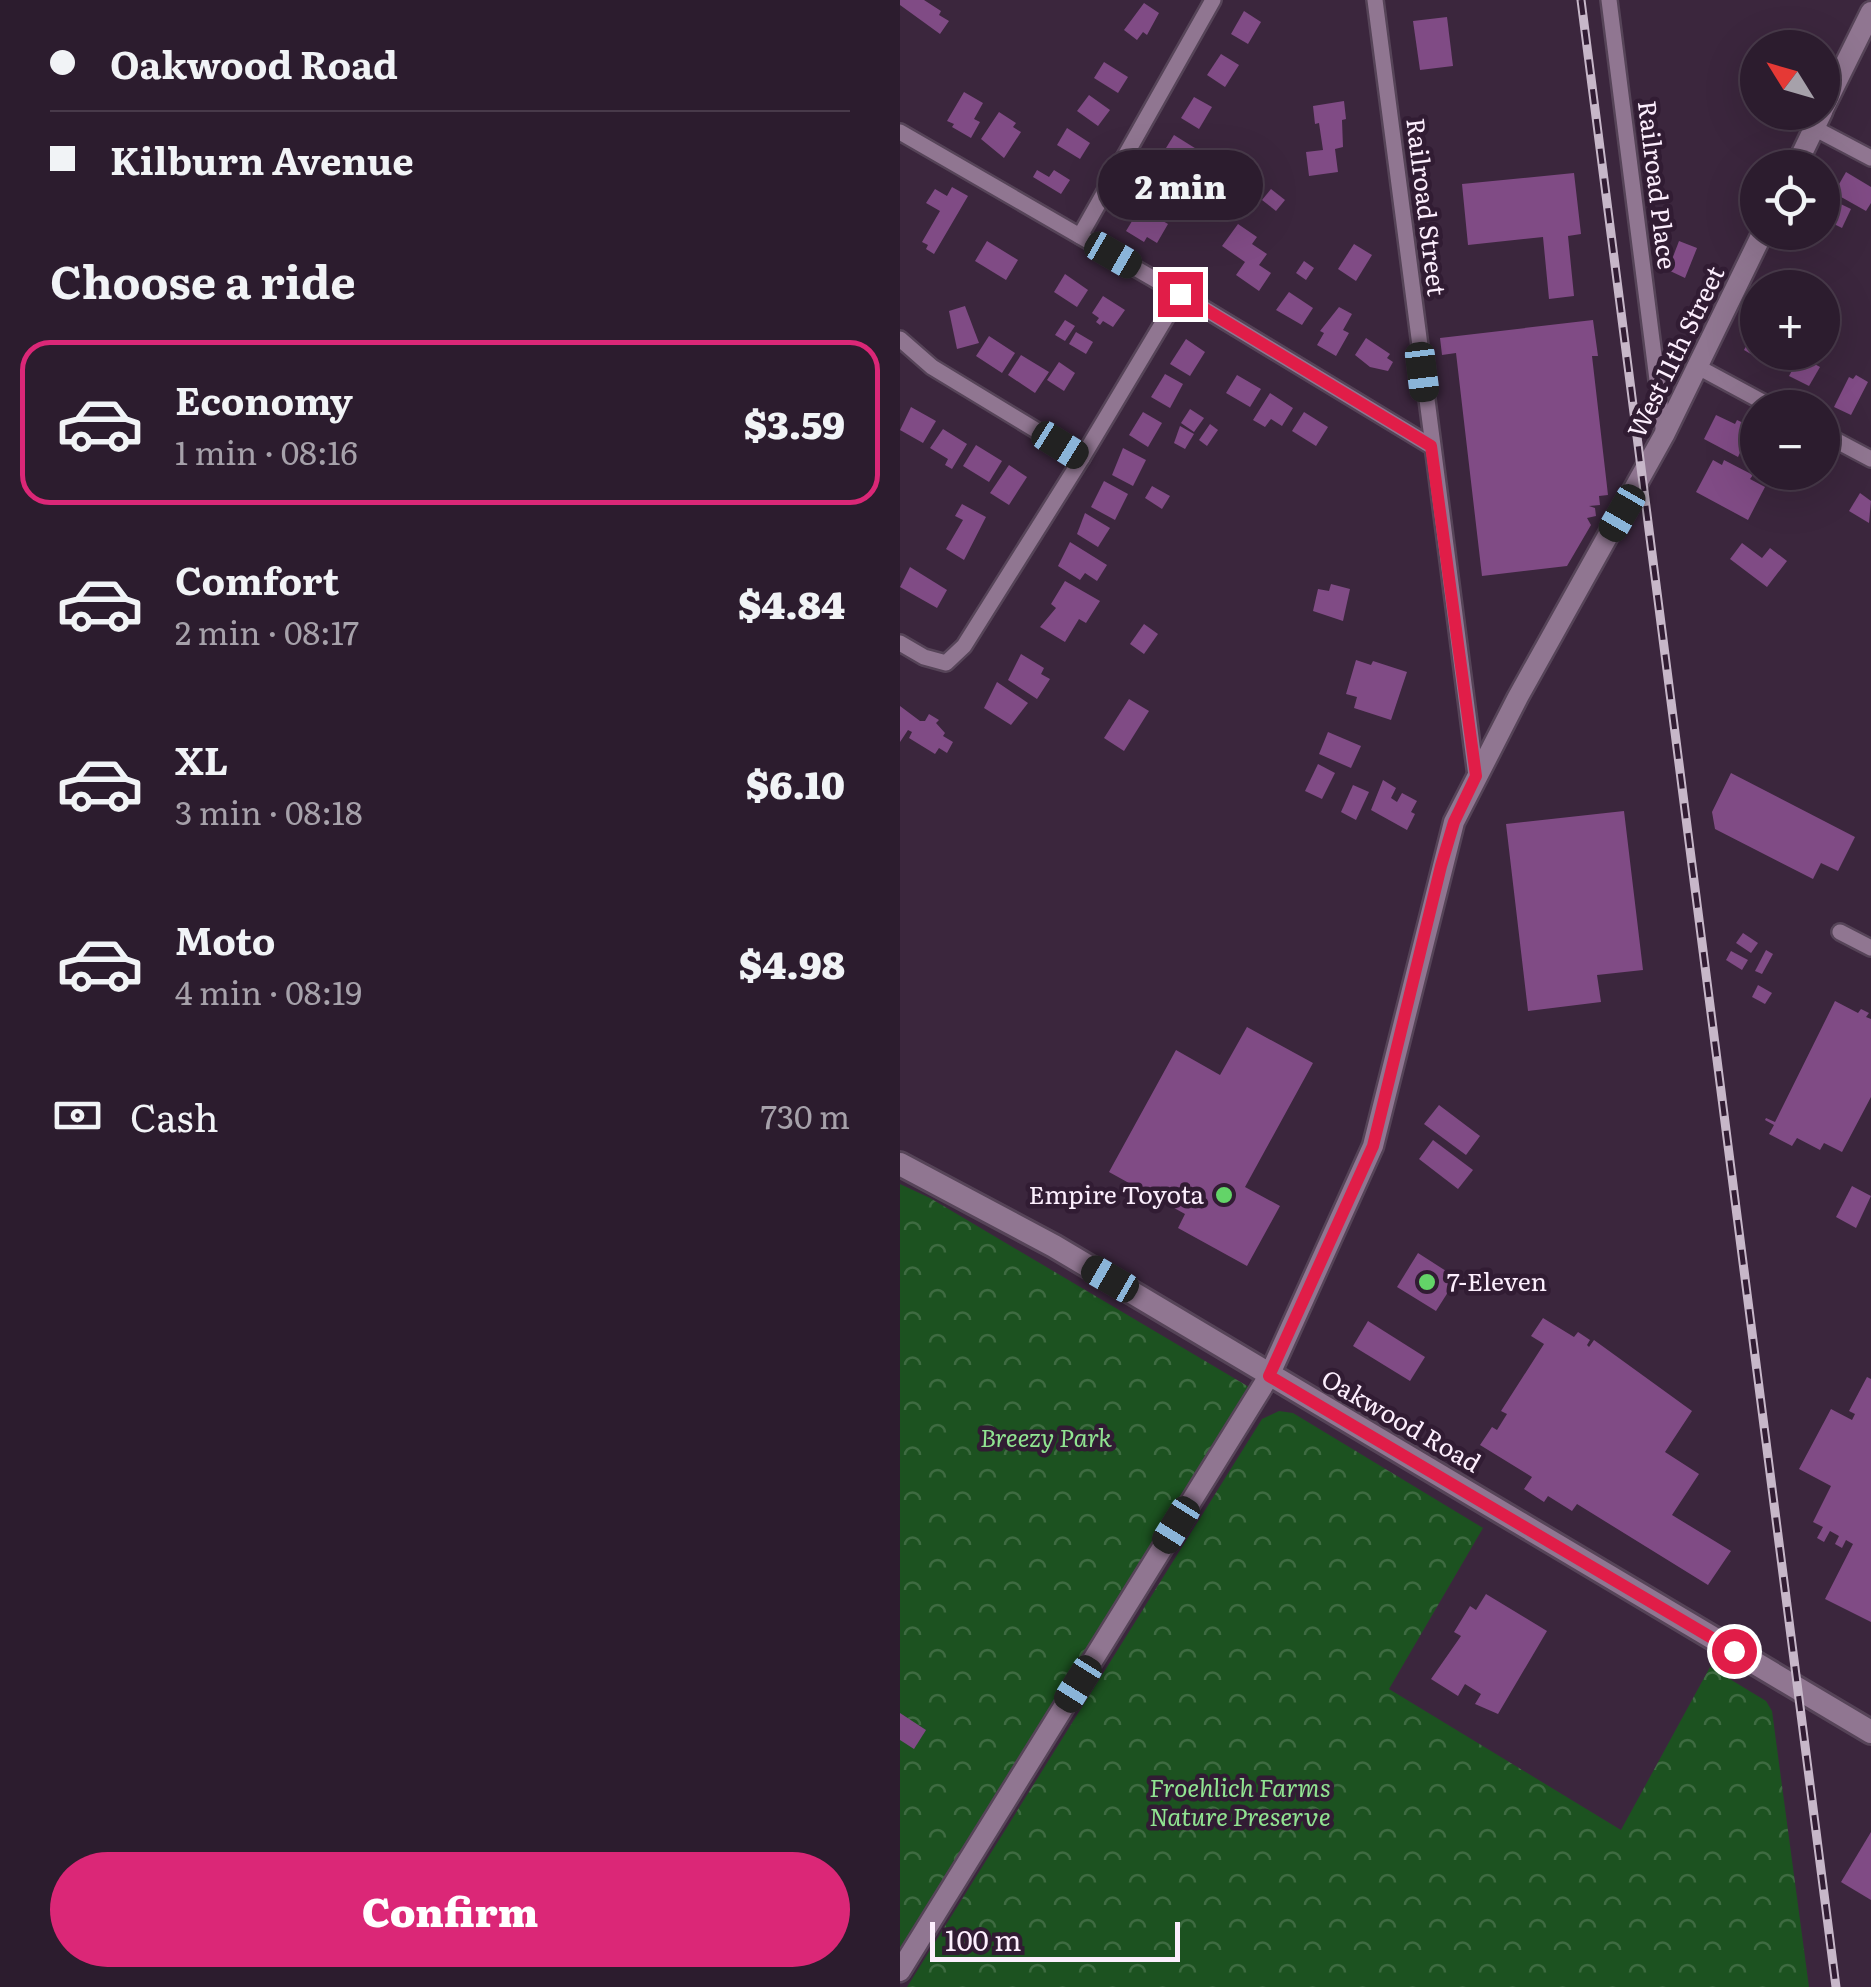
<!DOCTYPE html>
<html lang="en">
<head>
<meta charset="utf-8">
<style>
  body { margin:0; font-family:Literata,serif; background:#342536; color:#f1f3f6; height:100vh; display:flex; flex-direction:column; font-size:38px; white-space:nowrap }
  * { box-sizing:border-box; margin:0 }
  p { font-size:32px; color:#a6a1aa }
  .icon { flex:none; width:55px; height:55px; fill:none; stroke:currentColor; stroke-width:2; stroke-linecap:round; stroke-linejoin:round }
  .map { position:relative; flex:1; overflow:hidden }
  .panel { display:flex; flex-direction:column; background:#2c1c2e; width:900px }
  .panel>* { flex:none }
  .guide { display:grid; align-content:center; height:220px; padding:0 50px; background:#2c1c2e }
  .needle { width:65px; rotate:307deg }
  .fabs { position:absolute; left:840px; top:30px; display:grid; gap:20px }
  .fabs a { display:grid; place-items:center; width:100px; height:100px; border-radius:50%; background:#2c1c2e; box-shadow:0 10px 40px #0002,0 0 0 2px #483a4a; font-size:50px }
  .scale { position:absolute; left:30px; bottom:25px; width:250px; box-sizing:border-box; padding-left:10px; border:5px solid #fceefd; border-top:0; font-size:28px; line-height:35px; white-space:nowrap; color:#fceefd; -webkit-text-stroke:8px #311c33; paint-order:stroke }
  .end { position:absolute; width:45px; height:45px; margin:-22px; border:12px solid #e11d48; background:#fff; box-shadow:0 0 0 5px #fff }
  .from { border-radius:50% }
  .bubble { position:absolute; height:70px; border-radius:35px; background:#2c1c2e; box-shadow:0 10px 40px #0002,0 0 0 2px #483a4a; font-size:32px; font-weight:800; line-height:70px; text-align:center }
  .car { position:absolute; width:30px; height:60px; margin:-30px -15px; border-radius:12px; box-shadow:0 0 8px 2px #0007; background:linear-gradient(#222 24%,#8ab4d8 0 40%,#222 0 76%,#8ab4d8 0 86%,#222 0) }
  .guide b { display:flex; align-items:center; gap:35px; height:95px; font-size:38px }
  .guide b+b { border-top:2px solid #483a4a }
  .guide i { width:25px; height:25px; background:#f1f3f6 }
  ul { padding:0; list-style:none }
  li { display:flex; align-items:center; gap:30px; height:165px; margin:0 20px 15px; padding:0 30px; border:5px solid transparent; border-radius:30px }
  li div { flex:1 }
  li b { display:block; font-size:38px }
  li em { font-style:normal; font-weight:800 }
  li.current { border-color:#db2777 }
  li>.icon { width:90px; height:90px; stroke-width:1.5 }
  h2 { padding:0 50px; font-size:45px; line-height:120px }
  .pay { display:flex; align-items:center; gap:25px; height:110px; padding:0 50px; font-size:38px }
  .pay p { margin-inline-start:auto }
  .action { display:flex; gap:20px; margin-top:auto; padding:20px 50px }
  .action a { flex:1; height:115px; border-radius:60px; background:#db2777; color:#fff; font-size:40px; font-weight:800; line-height:115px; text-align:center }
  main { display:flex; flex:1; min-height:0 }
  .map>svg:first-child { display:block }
  .park { fill:url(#park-crowns) }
  .building { fill:#804b85 }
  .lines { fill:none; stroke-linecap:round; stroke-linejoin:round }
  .minor-casing { stroke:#564458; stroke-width:20 }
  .tertiary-casing { stroke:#564458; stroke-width:25 }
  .secondary-casing { stroke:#564458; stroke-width:28 }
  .minor { stroke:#907691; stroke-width:15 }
  .tertiary { stroke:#907691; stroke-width:20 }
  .secondary { stroke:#907691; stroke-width:22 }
  .rail-casing { stroke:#c7b7c9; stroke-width:9 }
  .rail { stroke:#311c33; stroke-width:5; stroke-dasharray:15; stroke-linecap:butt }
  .route { stroke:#e11d48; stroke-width:12 }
  .poi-dot { fill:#63d468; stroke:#311c33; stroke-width:4 }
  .labels { text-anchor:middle; stroke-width:9; stroke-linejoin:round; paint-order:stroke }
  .street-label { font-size:25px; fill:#fceefd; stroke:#311c33 }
  .poi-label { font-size:25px; fill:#fceefd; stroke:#311c33; text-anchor:end }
  .park-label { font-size:25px; font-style:italic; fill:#90e391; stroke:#311c33 }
</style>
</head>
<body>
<main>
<section class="panel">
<div class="guide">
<b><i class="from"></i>Oakwood Road</b>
<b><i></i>Kilburn Avenue</b>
</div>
<h2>Choose a ride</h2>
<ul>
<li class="current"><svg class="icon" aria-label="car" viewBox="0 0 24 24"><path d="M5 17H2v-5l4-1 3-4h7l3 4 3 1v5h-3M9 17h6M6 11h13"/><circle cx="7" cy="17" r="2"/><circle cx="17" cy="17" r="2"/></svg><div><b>Economy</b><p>1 min · 08:16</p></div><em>$3.59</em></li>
<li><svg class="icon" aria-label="car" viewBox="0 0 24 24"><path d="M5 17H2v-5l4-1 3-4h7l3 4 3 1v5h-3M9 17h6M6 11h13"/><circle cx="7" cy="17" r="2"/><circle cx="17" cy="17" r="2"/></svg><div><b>Comfort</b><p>2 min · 08:17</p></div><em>$4.84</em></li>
<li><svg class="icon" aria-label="car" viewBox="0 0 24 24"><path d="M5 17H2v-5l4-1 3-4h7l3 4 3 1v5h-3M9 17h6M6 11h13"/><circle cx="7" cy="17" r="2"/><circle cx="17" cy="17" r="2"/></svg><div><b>XL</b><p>3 min · 08:18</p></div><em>$6.10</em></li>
<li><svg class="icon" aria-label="car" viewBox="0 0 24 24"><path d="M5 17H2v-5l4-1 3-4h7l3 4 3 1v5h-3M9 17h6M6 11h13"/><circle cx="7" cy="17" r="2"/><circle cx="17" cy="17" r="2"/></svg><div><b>Moto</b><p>4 min · 08:19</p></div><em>$4.98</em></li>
</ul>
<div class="pay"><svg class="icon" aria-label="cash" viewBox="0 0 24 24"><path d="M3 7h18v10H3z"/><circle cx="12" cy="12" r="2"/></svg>Cash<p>730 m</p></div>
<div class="action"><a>Confirm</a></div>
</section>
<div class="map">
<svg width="971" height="1987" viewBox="0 0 971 1987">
  <defs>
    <pattern id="park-crowns" width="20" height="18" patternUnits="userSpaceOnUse" patternTransform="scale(2.5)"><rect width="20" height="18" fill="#1c5220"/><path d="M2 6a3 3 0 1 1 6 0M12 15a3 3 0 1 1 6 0" fill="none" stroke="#3e6b41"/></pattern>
  </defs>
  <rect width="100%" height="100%" fill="#3b263d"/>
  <g class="park">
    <path d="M0,1184L30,1198L349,1387L0,1954Z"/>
    <path d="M379,1411L393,1413L583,1528L489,1689L721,1830L810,1667L866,1701L872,1711L909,1987H7L362,1419Z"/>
  </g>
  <g class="building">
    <path d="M0,0H24L41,11L39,15L49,21L40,34L0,5Z"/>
    <path d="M244,3L259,13L247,35L243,32L237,40L224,30Z"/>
    <path d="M344,11L361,22L348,44L331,34Z"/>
    <path d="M547,17L553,66L520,70L513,21Z"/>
    <path d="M321,54L339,65L325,87L307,75Z"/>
    <path d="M204,62L228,77L218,93L194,78Z"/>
    <path d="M64,92L83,103L74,119L80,122L71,138L52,127L54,124L47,121Z"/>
    <path d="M189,95L210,110L198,126L177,111Z"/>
    <path d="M294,97L312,107L299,129L281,118Z"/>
    <path d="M444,101L446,119L442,120L443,147L435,149L438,172L409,176L406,152L423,150L419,123L415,124L413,106Z"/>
    <path d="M99,112L116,123L113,127L121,132L104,158L81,139Z"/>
    <path d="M167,128L190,143L180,159L157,145Z"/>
    <path d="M274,135L298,150L282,176L258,161Z"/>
    <path d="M137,170L149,177L154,170L170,180L161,194L133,177Z"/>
    <path d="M256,171L277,184L262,208L241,195Z"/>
    <path d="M946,172L971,187V203L966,211L934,193Z"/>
    <path d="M674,173L681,234L668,236L674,296L649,299L643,237L568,245L562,184Z"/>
    <path d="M52,187L68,196L34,254L26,249L28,245L22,242L40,211L26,203L35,189L47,196Z"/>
    <path d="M371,189L385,200L376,211L362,200Z"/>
    <path d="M922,195L951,209L942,228L922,218Z"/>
    <path d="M240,208L268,224L257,243L247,237L244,242L226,231Z"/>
    <path d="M338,224L357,237L352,244L367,254L359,265L371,273L359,291L336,275L345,262L322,246Z"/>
    <path d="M87,241L118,260L106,280L75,261Z"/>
    <path d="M779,241L797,248L785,278L768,270Z"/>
    <path d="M454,244L472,255L456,281L438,269Z"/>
    <path d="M404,261L414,268L406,280L396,273Z"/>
    <path d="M879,273L906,288H871Z"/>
    <path d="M165,274L188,290L177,307L154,292Z"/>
    <path d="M389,292L413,308L402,325L376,310Z"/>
    <path d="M203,296L225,310L213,327L203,321L200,325L196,322L199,318L192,313Z"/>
    <path d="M65,306L79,343L57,349L49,311Z"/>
    <path d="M439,307L452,314L443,330L449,333L436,356L417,345L424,333L420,331Z"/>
    <path d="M165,320L175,326L165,341L155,335Z"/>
    <path d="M693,320L698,356H692L708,495L699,496L700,505L689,506L695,508L696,516L687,518L691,525L667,566L582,576L556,353L542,355L540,338Z"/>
    <path d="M858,323V352H872L866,363L844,350L849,341L845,338Z"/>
    <path d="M176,332L193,342L186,354L169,344Z"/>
    <path d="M89,336L115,353L102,373L76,356Z"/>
    <path d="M466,338L490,354L487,358L493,362L488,371L470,367L455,355Z"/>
    <path d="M286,339L305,352L290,376L270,364Z"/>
    <path d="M121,355L149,372L135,393L108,375Z"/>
    <path d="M900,356L920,367L909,386L889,376Z"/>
    <path d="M159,362L175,373L164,391L147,380Z"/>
    <path d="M265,374L283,384L270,408L251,397Z"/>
    <path d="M337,375L361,389L350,407L326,393Z"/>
    <path d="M956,375L968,382L951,415L934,407L949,377L953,379Z"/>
    <path d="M370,393L393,408L382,426L371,419L365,427L353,420Z"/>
    <path d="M11,407L36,421L23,443L0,430Z"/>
    <path d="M290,409L304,418L294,432L281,423Z"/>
    <path d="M243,412L262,423L248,447L229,435Z"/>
    <path d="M404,412L428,427L416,446L392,431Z"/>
    <path d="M816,415L835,424L837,420L852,427L838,457L804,439Z"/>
    <path d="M310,424L318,430L307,446L299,440Z"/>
    <path d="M280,426L294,434L285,449L274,443Z"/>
    <path d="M43,429L67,444L52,469L45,465L48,459L30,448Z"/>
    <path d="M76,445L102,461L89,482L63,466Z"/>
    <path d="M223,448L246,460L233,486L212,475Z"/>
    <path d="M813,460L822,465L824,460L853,475L850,479L865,487L848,520L796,492Z"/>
    <path d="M109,465L127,477L109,505L90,493Z"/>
    <path d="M204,481L228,494L215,520L191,507Z"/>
    <path d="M252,486L270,496L262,509L245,498Z"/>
    <path d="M960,493L971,501L969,523L949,511Z"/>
    <path d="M62,504L86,517L64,560L46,549L63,520L55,516Z"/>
    <path d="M185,513L210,528L198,547L177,534Z"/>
    <path d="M170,542L207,565L197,581L185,573L180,580L158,566Z"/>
    <path d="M842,543L862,558L870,548L887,561L867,587L830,559Z"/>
    <path d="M10,567L47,590L37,608L0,587Z"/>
    <path d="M165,581L200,601L186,623L179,619L165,642L140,627L156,608L151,604Z"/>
    <path d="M431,584L450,589L443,621L413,611L418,589L429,591Z"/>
    <path d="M244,624L258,634L244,654L230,644Z"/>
    <path d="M121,654L144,668L141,674L150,679L137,699L108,680Z"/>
    <path d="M456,660L471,665L473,661L507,672L491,720L454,708L457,697L446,694Z"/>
    <path d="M97,682L128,703L111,725L84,708Z"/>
    <path d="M229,699L249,711L224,751L204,738Z"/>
    <path d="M0,706L20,721H25L29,714L39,720L36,723L45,733L43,736L53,742L47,753L39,748L35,754L9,738L12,732L8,730L0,742Z"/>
    <path d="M428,732L461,746L451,768L419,754Z"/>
    <path d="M418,764L435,773L422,799L405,791Z"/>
    <path d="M831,773L955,837L938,871L921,863L913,879L815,829L812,812Z"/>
    <path d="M483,780L496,788L491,798L497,802L502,793L517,801L511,812L515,814L507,830L471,810Z"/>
    <path d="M453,785L469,792L456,820L441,812Z"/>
    <path d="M724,811L743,970L697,975L701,1002L628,1011L606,824Z"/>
    <path d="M843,933L858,943L851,953L836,943Z"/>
    <path d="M866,950L873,954L862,974L855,971Z"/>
    <path d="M831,951L848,960L842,970L826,960Z"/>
    <path d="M858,985L872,993L865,1004L852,997Z"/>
    <path d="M935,1001L958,1013L961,1009L969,1013L966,1017L971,1019V1097L942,1152L924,1143L920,1150L897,1138L892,1146L869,1134L874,1125L865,1120L866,1118L875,1122Z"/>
    <path d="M347,1027L413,1063L345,1187L380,1206L347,1266L278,1228L285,1214L209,1172L276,1050L320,1075Z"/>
    <path d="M539,1105L580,1136L566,1155L524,1124Z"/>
    <path d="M533,1140L573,1170L558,1189L519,1159Z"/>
    <path d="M952,1186L971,1196L956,1228L936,1217Z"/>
    <path d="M518,1253L557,1278L536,1311L497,1287Z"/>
    <path d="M643,1318L674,1337L678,1332L690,1340L687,1345L689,1347L694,1340L792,1411L765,1452L799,1474L772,1515L831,1551L808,1585L677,1504L672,1511L648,1496L644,1502L624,1489L632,1477L580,1445L592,1427L597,1430L607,1414L601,1411L644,1344L631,1336Z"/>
    <path d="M468,1321L525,1357L510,1381L453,1346Z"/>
    <path d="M967,1377L971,1379V1622L925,1599L953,1544L946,1540L942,1548L935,1544L939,1536L930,1531L924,1542L917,1538L923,1527L913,1522L931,1486L899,1469L931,1409L952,1420L955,1414L949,1411Z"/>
    <path d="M586,1594L647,1631L598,1714L575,1704L581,1694L565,1684L558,1696L531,1679L561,1636L554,1632L570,1606L576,1610Z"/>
    <path d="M0,1713L26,1730L14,1749L0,1740Z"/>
    <path d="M971,1832V1900L941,1882Z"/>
  </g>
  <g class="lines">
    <defs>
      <g id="minor">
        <path d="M475,0L576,776"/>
        <path d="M709,0L764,435"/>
        <path d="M914,128L971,158"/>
        <path d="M0,132L280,294L531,446"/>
        <path d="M180,236L313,0"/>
        <path d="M0,339L32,367L182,458"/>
        <path d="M798,367L874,408"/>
        <path d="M922,433L971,459"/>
        <path d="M0,643L24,657L46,663L64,646L182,458L280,294"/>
        <path d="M940,932L971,948"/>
      </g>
      <g id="tertiary">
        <path d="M922,111L971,12"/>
        <path d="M895,168L922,112"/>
        <path d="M0,1971L369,1376L473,1146L554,822L618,697L764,435L863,232"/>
      </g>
      <path id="secondary" d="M0,1164L154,1246L971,1732"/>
    </defs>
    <use href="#minor" class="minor-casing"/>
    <use href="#tertiary" class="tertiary-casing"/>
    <use href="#secondary" class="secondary-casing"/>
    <use href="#minor" class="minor"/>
    <use href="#tertiary" class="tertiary"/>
    <use href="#secondary" class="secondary"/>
    <defs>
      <path id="rail" d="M681,0L936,1987"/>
    </defs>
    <use href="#rail" class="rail-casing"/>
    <use href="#rail" class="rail"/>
  </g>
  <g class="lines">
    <path class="route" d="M280,294L531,446L576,776L554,822L541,866L473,1146L369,1376L834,1651"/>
  </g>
  <g class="poi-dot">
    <circle cx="324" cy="1195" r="10"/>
    <circle cx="527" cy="1282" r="10"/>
  </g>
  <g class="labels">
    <g class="street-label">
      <text transform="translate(757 185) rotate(83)" y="9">Railroad Place</text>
      <text transform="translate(526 207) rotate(83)" y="9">Railroad Street</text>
      <text transform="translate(776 352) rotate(-64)" y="9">West 11th Street</text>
      <text transform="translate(501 1421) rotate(30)" y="9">Oakwood Road</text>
    </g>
    <g class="poi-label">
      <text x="304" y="1204">Empire Toyota</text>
      <text x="547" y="1291" text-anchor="start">7-Eleven</text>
    </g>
    <g class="park-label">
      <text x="146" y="1447">Breezy Park</text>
      <text x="340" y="1797">Froehlich Farms<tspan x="340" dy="29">Nature Preserve</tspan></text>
    </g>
  </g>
</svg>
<div class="fabs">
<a><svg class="needle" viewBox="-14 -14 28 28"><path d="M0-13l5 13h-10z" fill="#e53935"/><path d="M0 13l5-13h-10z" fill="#a6a1aa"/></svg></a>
<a><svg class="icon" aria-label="locate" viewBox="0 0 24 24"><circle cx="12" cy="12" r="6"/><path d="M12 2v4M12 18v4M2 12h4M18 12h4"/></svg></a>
<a>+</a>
<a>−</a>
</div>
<div class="scale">100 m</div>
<i class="end from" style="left:834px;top:1651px"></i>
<i class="end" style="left:280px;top:294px"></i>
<div class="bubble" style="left:198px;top:150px;width:165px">2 min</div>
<i class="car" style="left:213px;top:255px;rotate:120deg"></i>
<i class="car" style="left:522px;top:372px;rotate:173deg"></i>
<i class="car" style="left:160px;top:445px;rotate:122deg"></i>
<i class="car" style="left:722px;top:513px;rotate:210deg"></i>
<i class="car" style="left:210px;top:1279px;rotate:300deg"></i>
<i class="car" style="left:276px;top:1525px;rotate:212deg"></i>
<i class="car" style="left:178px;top:1684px;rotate:212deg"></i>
</div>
</main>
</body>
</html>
